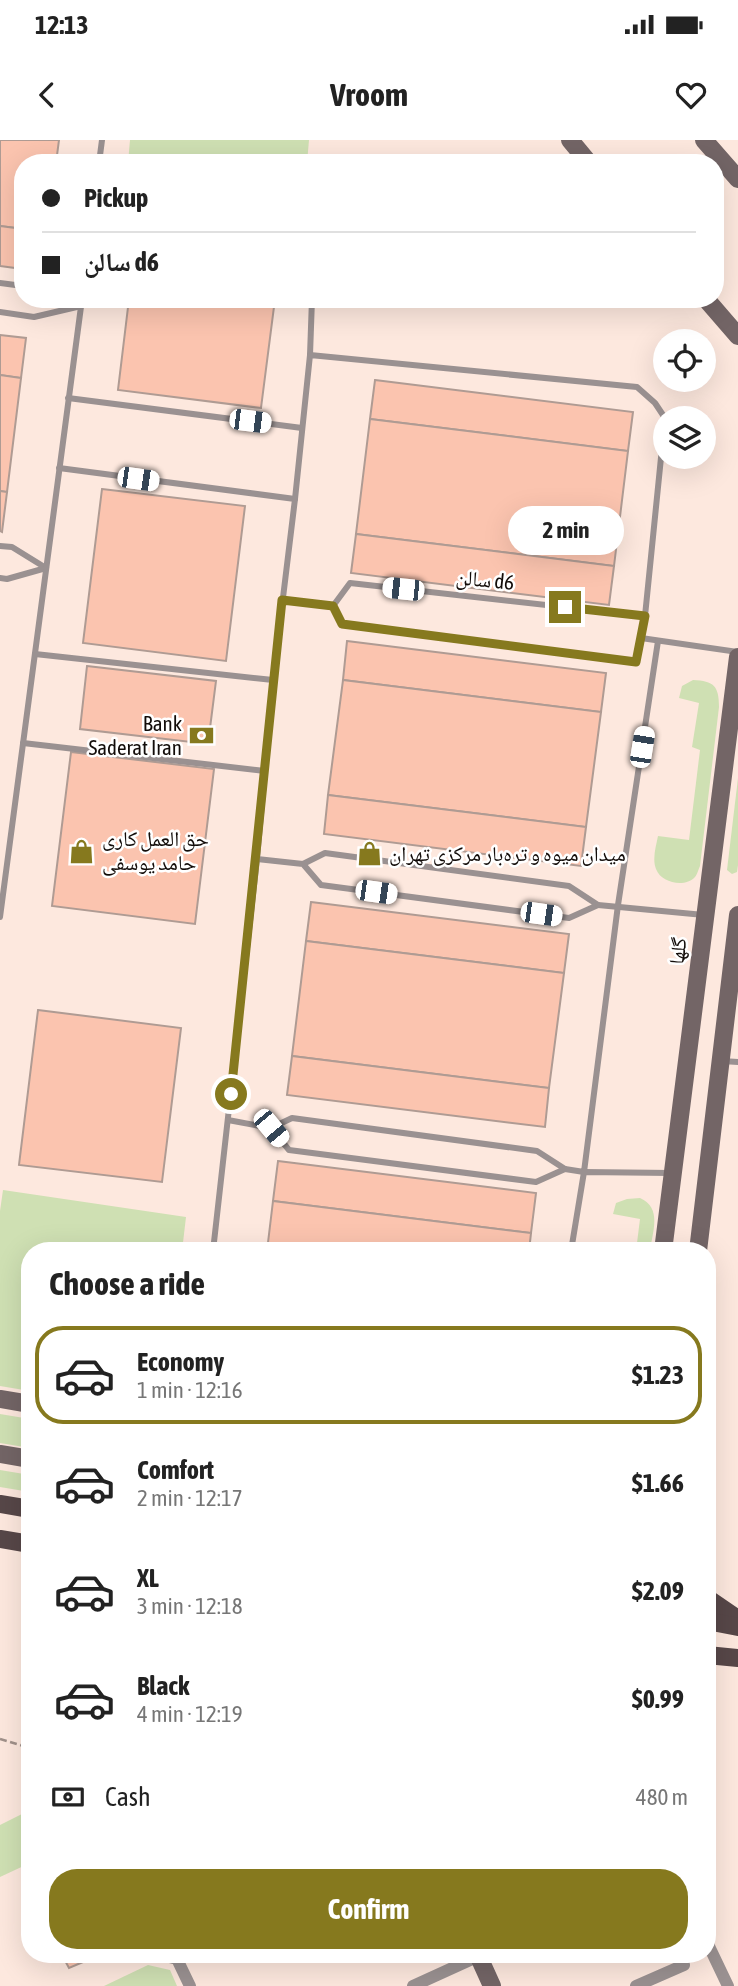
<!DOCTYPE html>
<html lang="en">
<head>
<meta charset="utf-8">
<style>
  body { margin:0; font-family:"Asap Condensed","Noto Naskh Arabic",sans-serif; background:#f2f2f2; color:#222; height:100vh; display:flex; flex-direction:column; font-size:26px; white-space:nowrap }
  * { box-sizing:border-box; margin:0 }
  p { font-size:23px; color:#767676 }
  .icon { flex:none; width:38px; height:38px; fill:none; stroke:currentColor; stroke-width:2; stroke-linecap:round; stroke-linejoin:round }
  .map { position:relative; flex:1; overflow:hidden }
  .side { position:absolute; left:21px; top:1102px; width:695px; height:721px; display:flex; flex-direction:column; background:#fff; border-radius:28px; box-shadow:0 7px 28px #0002 }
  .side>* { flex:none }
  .hud { position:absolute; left:14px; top:14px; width:710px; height:154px; border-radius:28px; box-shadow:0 7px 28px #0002; display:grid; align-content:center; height:154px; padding:0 28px; background:#fff }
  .buttons { position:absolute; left:653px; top:189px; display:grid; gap:14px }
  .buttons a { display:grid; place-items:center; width:63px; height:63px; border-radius:50%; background:#fff; box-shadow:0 7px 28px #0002; font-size:35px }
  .end { position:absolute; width:32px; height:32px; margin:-16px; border:9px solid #86791e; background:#fff; box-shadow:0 0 0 4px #fff }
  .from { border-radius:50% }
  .bubble { position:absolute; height:49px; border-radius:24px; background:#fff; box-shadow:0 7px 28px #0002; font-size:23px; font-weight:700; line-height:49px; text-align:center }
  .car { position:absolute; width:21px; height:42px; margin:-21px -10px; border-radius:9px; box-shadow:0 0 5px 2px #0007; background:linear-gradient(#fff 24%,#345 0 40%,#fff 0 76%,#345 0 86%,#fff 0) }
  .hud b { display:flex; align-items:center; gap:24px; height:66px; font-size:26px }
  .hud b+b { border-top:2px solid #e0e0e0 }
  .hud i { width:18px; height:18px; background:#222 }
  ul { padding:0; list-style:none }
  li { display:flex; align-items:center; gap:21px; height:98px; margin:0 14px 10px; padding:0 14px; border:4px solid transparent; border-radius:28px }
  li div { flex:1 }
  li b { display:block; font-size:26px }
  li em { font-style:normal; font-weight:700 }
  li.active { border-color:#86791e }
  li>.icon { width:63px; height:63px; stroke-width:1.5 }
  h2 { padding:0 28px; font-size:32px; line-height:84px }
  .pay { display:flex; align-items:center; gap:18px; height:77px; padding:0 28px; font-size:26px }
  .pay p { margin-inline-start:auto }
  .button { display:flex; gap:14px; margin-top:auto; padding:14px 28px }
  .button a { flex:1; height:80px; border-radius:28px; background:#86791e; color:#fff; font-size:28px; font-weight:700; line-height:80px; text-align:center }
  .status { display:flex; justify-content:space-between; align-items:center; height:49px; padding:0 35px; background:#fff; direction:ltr }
  .status svg { height:19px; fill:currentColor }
  header { display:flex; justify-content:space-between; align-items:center; height:91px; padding:0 28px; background:#fff; font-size:32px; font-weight:700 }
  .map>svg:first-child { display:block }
  .green { fill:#cfe0b3 }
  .building { fill:#fbc4af; stroke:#af9b93; stroke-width:2 }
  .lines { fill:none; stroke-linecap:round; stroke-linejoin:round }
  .path { stroke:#a0918a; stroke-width:2.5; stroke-dasharray:7 3.5; stroke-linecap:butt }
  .lane { stroke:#9a9191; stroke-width:6 }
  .street { stroke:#9a9191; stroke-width:12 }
  .secondary { stroke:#736566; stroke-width:18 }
  .primary { stroke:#574748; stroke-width:18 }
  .route { stroke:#86791e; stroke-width:9 }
  .labels { text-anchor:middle; stroke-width:5; stroke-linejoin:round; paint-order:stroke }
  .street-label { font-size:21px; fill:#120c09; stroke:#fff }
  .poi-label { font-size:21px; fill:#120c09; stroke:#fff; text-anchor:start }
</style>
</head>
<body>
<div class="status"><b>12:13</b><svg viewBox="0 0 49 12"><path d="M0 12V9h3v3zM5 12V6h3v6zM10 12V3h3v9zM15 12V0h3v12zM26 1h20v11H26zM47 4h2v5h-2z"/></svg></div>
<header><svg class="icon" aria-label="back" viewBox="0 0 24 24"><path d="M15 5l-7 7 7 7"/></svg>Vroom<svg class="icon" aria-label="heart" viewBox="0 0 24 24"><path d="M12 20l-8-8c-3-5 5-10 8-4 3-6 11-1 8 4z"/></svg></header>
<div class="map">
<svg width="738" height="1846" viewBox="0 0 738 1846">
  <rect width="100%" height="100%" fill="#fde8de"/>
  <g class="green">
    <path d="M130,0H309L307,23H128Z"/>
    <path d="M693,540C714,541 719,546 719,567L700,726C699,728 697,735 695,737C685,748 661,743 656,729C652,719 656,706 658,696L689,700L700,610L692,607L699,563L679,558L682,546Z"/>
    <path d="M738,638V725L737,732L732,734L727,730Z"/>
    <path d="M3,1050L186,1077L182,1111H30V1251L0,1246V1071Z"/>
    <path d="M640,1058C662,1068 653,1090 650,1111H636L640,1079L613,1074L616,1063L627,1059Z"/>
    <path d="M0,1274L30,1279V1308L0,1303Z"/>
    <path d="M0,1330L30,1335V1352L0,1347Z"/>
    <path d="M30,1670V1723L0,1737V1685Z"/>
    <path d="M148,1825L170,1830L177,1846H104Z"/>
  </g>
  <g class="building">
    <path d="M0,0H59L56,23H23V89L0,86Z"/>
    <path d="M0,86L23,89V129L0,126Z"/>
    <path d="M129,159H275L261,268L118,250Z"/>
    <path d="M0,195L26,198L21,238L0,235Z"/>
    <path d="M0,235L21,238L7,352L0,351Z"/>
    <path d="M375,240L633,272L628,311L370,279Z"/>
    <path d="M370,279L628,311L614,426L356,394Z"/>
    <path d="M102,349L245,366L226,521L83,503Z"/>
    <path d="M0,351L7,352L2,392L0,391Z"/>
    <path d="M356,394L614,426L609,465L351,433Z"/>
    <path d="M347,501L606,533L601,572L343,540Z"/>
    <path d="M87,526L216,541L208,604L80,589Z"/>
    <path d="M343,540L601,572L586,687L328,655Z"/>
    <path d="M71,612L214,629L195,784L52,766Z"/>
    <path d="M328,655L586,687L581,726L324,694Z"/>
    <path d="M311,762L569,794L564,833L306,801Z"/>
    <path d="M306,801L564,833L549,948L292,916Z"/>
    <path d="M38,870L181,888L162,1042L19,1025Z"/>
    <path d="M292,916L549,948L545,987L287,955Z"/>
    <path d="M278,1021L536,1053L531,1093L273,1061Z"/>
    <path d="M273,1061L531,1093L529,1111H267Z"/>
    <path d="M62,1815H83V1822L69,1828Z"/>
  </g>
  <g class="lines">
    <path class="path" d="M0,1599L30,1608"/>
    <g class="lane">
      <path d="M99,23L102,0"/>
      <path d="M0,143L23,146"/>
      <path d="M65,159L79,165"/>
      <path d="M0,172L34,177L81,166"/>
      <path d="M310,215L312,159"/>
      <path d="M68,258L302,288"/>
      <path d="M59,328L295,359L273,540L257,719L213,1111"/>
      <path d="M295,359L310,215L637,247L655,263L665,278L645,476L636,522L342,484L333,466"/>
      <path d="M0,406L12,407L46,428L7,439L0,438"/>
      <path d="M282,460L333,466"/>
      <path d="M333,466L350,443L645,476"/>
      <path d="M641,498L738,512"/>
      <path d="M35,514L273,540"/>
      <path d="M23,603L265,631"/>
      <path d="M257,719L303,724L325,713L569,746L598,765L569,778L321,745L303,724"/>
      <path d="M598,765L704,775"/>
      <path d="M0,777L82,159"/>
      <path d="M722,921L738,922"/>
      <path d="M228,980L271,988L292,978L537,1011L565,1029L536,1042L289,1010L271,988"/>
      <path d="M565,1029L584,1032L618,765L658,501"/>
      <path d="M571,1111L584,1032L671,1033"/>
    </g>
    <g class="street">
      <path d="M707,1802L728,1846"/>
      <path d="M162,1815L177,1819L190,1846"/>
      <path d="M413,1846L481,1815"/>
      <path d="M636,1846L684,1825"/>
    </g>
    <g class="secondary">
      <path d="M570,0L589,23"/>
      <path d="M704,0L738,39"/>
      <path d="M706,159L738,196"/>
      <path d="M663,1111L738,517"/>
      <path d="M698,1111L738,775"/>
      <path d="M0,1259L30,1264"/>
      <path d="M0,1314L30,1319"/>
      <path d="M478,1815L492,1846"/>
    </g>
    <g class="primary">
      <path d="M0,1364L30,1369"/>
      <path d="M0,1399L30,1404"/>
      <path d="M707,1458L738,1479"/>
      <path d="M707,1481L738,1487"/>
      <path d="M707,1515L738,1518"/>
    </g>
  </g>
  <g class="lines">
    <path class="route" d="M231,954L282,460L333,466L342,484L636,522L645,476L565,467"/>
  </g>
  <defs>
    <symbol id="bank-bare" viewBox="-9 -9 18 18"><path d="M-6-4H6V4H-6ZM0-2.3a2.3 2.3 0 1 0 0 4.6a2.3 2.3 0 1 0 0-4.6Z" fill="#86791e" stroke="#fff" stroke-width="2.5" paint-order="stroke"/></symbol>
    <symbol id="shop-bare" viewBox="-9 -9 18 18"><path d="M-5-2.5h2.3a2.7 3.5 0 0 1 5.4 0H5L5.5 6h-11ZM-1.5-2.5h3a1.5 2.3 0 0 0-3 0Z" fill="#86791e" stroke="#fff" stroke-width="2.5" paint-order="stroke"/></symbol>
  </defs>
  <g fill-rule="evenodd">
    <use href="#bank-bare" x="184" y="578" width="35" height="35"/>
    <use href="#shop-bare" x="64" y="694" width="35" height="35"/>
    <use href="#shop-bare" x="352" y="696" width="35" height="35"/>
  </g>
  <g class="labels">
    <g class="street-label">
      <text transform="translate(485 440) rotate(6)" y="7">سالن d6</text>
      <text transform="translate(678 811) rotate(-83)" y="7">گلها</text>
    </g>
    <g class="poi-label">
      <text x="182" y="591" text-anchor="end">Bank<tspan x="182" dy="24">Saderat Iran</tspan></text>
      <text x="102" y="706">حق العمل کاری<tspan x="102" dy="24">حامد یوسفی</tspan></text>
      <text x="389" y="721">میدان میوه و تره‌بار مرکزی تهران</text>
    </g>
  </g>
</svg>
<div class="buttons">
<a><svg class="icon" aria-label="locate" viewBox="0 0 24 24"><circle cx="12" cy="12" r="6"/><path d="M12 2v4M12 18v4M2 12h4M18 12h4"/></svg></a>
<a><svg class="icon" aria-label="layers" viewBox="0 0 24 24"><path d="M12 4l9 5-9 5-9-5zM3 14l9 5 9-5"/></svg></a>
</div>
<i class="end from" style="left:231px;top:954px"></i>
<i class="end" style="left:565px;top:467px"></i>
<div class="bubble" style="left:508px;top:366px;width:116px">2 min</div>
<i class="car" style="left:250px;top:281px;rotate:97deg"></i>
<i class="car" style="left:138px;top:339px;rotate:98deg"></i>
<i class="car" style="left:403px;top:449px;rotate:276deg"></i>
<i class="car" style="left:642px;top:607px;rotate:9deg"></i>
<i class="car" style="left:376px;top:752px;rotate:98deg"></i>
<i class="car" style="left:541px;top:774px;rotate:98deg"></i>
<i class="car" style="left:271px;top:988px;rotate:140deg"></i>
<div class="hud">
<b><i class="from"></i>Pickup</b>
<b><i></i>سالن d6</b>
</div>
<section class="side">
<h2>Choose a ride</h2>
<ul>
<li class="active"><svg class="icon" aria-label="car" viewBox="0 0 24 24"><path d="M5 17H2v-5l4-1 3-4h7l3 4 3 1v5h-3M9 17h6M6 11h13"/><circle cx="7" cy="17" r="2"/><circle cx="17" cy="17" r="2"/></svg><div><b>Economy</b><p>1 min · 12:16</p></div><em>$1.23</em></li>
<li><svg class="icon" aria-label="car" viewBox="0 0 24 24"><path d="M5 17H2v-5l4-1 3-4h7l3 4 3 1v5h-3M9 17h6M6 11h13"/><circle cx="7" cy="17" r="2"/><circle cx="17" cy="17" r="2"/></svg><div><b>Comfort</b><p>2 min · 12:17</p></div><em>$1.66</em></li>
<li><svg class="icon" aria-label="car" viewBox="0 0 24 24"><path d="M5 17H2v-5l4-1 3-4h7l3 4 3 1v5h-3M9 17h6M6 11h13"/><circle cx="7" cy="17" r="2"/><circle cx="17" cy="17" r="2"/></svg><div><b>XL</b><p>3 min · 12:18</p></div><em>$2.09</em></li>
<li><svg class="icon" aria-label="car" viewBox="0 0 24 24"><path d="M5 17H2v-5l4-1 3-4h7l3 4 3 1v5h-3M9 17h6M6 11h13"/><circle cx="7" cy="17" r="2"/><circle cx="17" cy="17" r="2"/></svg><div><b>Black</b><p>4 min · 12:19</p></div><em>$0.99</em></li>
</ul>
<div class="pay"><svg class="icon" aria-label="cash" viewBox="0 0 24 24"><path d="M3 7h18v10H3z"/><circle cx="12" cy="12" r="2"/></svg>Cash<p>480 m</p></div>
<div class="button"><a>Confirm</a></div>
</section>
</div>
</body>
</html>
